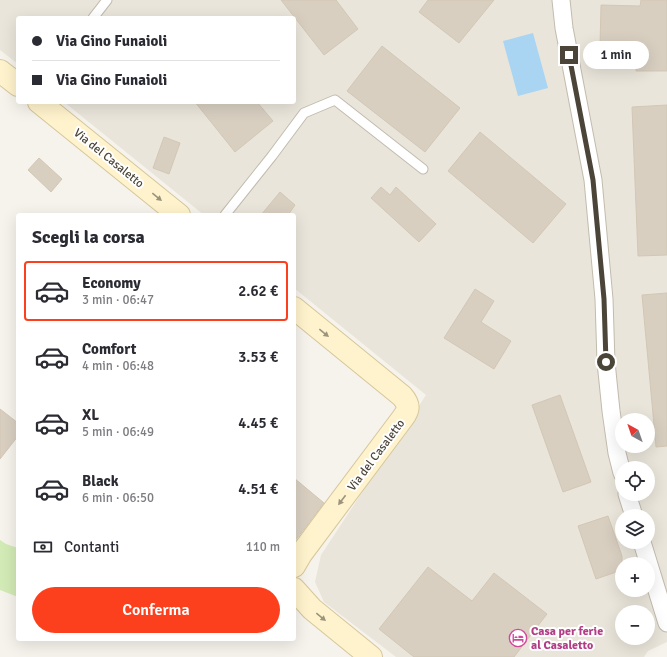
<!DOCTYPE html>
<html lang="it">
<head>
<meta charset="utf-8">
<style>
  body { margin:0; font-family:Signika,sans-serif; background:#f7f7f7; color:#2b2b33; height:100vh; display:flex; flex-direction:column; font-size:15px; white-space:nowrap }
  * { box-sizing:border-box; margin:0 }
  p { font-size:13px; color:#7c7c81 }
  .icon { flex:none; width:22px; height:22px; fill:none; stroke:currentColor; stroke-width:2; stroke-linecap:round; stroke-linejoin:round }
  .map { position:relative; flex:1; overflow:hidden }
  .details { position:absolute; left:16px; top:213px; width:280px; height:428px; display:flex; flex-direction:column; background:#fff; border-radius:4px; box-shadow:0 4px 16px #0002 }
  .details>* { flex:none }
  .top-card { position:absolute; left:16px; top:16px; width:280px; height:88px; border-radius:4px; box-shadow:0 4px 16px #0002; display:grid; align-content:center; height:88px; padding:0 16px; background:#fff }
  .needle { width:26px; rotate:320deg }
  .controls { position:absolute; left:615px; top:413px; display:grid; gap:8px }
  .controls a { display:grid; place-items:center; width:40px; height:40px; border-radius:50%; background:#fff; box-shadow:0 4px 16px #0002; font-size:20px }
  .end { position:absolute; width:18px; height:18px; margin:-9px; border:5px solid #4b4439; background:#fff; box-shadow:0 0 0 2px #fff }
  .from { border-radius:50% }
  .bubble { position:absolute; height:28px; border-radius:14px; background:#fff; box-shadow:0 4px 16px #0002; font-size:13px; font-weight:600; line-height:28px; text-align:center }
  .top-card b { display:flex; align-items:center; gap:14px; height:38px; font-size:15px }
  .top-card b+b { border-top:1px solid #e1e1e2 }
  .top-card i { width:10px; height:10px; background:#2b2b33 }
  ul { padding:0; list-style:none }
  li { display:flex; align-items:center; gap:12px; height:60px; margin:0 8px 6px; padding:0 8px; border:2px solid transparent; border-radius:4px }
  li div { flex:1 }
  li b { display:block; font-size:15px }
  li em { font-style:normal; font-weight:600 }
  li.active { border-color:#fc3f1d }
  li>.icon { width:36px; height:36px; stroke-width:1.5 }
  h2 { padding:0 16px; font-size:18px; line-height:48px }
  .pay { display:flex; align-items:center; gap:10px; height:44px; padding:0 16px; font-size:15px }
  .pay p { margin-inline-start:auto }
  .action { display:flex; gap:8px; margin-top:auto; padding:8px 16px }
  .action a { flex:1; height:46px; border-radius:24px; background:#fc3f1d; color:#fff; font-size:16px; font-weight:600; line-height:46px; text-align:center }
  .map>svg:first-child { display:block }
  .residential { fill:#eae5da; fill-rule:evenodd }
  .green { fill:#d2eab5 }
  .water { fill:#a9d4f2 }
  .building { fill:#d8cfc1; stroke:#d3c7b4 }
  .lines { fill:none; stroke-linecap:round; stroke-linejoin:round }
  .lane-casing { stroke:#c2bbae; stroke-width:11 }
  .street-casing { stroke:#c2bbae; stroke-width:19 }
  .secondary-casing { stroke:#d6c79b; stroke-width:24 }
  .lane { stroke:#fff; stroke-width:9 }
  .street { stroke:#fff; stroke-width:17 }
  .secondary { stroke:#fff3cd; stroke-width:22 }
  .oneway { fill:#9c937c }
  .route { stroke:#4b4439; stroke-width:5 }
  .labels { text-anchor:middle; stroke-width:4; stroke-linejoin:round; paint-order:stroke }
  .street-label { font-size:12px; fill:#4b4439; stroke:#fff }
  .hotel-label { font-size:12px; font-weight:bold; fill:#b23c85; stroke:#fff; text-anchor:start }
</style>
</head>
<body>
<div class="map">
<svg width="667" height="657" viewBox="0 0 667 657">
  <rect width="100%" height="100%" fill="#f6f3ec"/>
  <path class="residential" d="M0,0H667V642L648,651L644,657H396L324,602L315,582L321,555L426,395L294,288V215H204L64,102H294V18H18V64L0,50ZM622,420H648V446H622ZM622,468H648V494H622ZM622,516H648V542H622ZM622,564H648V590H622ZM622,612H648V638H622Z"/>
  <path class="green" d="M0,540L6,544L18,548V597L0,590Z"/>
  <path class="water" d="M533,33L548,88L518,96L503,41Z"/>
  <g class="building">
    <path d="M281,0H336L358,29L324,55Z"/>
    <path d="M428,0H494L459,43L419,12Z"/>
    <path d="M641,0H667V71H636L637,48L600,47L601,5L640,6Z"/>
    <path d="M382,46L460,108L425,152L347,91Z"/>
    <path d="M195,102H257L273,121L235,152Z"/>
    <path d="M667,105V255L638,256L632,107Z"/>
    <path d="M480,132L566,204L533,243L448,171Z"/>
    <path d="M164,137L180,143L169,174L153,168Z"/>
    <path d="M39,158L62,179L51,192L28,170Z"/>
    <path d="M381,187L390,195L396,187L436,224L419,242L371,198Z"/>
    <path d="M280,192L295,205L288,215H261Z"/>
    <path d="M475,289L494,301L481,322L511,341L494,369L444,338Z"/>
    <path d="M667,293V446L656,447L642,295Z"/>
    <path d="M560,395L591,482L563,492L532,405Z"/>
    <path d="M0,409L18,423V436L0,459Z"/>
    <path d="M294,478L324,503L294,542Z"/>
    <path d="M608,516L622,556V570L596,579L578,526Z"/>
    <path d="M428,567L472,601L494,573L547,614L514,657H414L379,629Z"/>
  </g>
  <g class="lines">
    <defs>
      <g id="lane">
        <path d="M93,18L107,0"/>
        <path d="M225,215L272,156L304,113L335,100L423,169"/>
      </g>
      <g id="street">
        <path d="M561,0L564,28L593,180L604,299L606,362L611,411L617,453L622,473"/>
        <path d="M627,494L634,516"/>
        <path d="M642,542L667,623"/>
      </g>
      <g id="secondary">
        <path d="M0,71L18,85"/>
        <path d="M39,102L179,215"/>
        <path d="M294,308L402,396C410,405 409,410 402,419L301,554L294,566"/>
        <path d="M294,589L312,609L371,657"/>
      </g>
    </defs>
    <use href="#lane" class="lane-casing"/>
    <use href="#street" class="street-casing"/>
    <use href="#secondary" class="secondary-casing"/>
    <use href="#lane" class="lane"/>
    <use href="#street" class="street"/>
    <use href="#secondary" class="secondary"/>
  </g>
  <defs><path id="oneway-solid" d="M-6-.8H1V-3.2L6.5 0L1 3.2V.8H-6Z"/></defs>
  <g class="oneway">
    <use href="#oneway-solid" transform="translate(157 197) rotate(39)"/>
    <use href="#oneway-solid" transform="translate(324 333) rotate(39)"/>
    <use href="#oneway-solid" transform="translate(342 500) rotate(127)"/>
    <use href="#oneway-solid" transform="translate(321 617) rotate(39)"/>
  </g>
  <g class="lines">
    <path class="route" d="M569,55L593,180L604,299L606,362"/>
  </g>
  <defs>
    <symbol id="hotel-ring" viewBox="-11 -11 22 22"><circle r="9.5" fill="#fff" stroke="#d1479c" stroke-width="1.5"/><path d="M-6-4.5h1.5V1H6V5H4.5V3h-9V5H-6ZM-4 0a1.8 1.8 0 1 1 3.6 0ZM.5 0V-2.5h3Q6-2.5 6 0Z" fill="#d1479c"/></symbol>
  </defs>
  <g fill-rule="evenodd">
    <use href="#hotel-ring" x="508" y="628" width="20" height="20"/>
  </g>
  <g class="labels">
    <g class="street-label">
      <text transform="translate(109 158) rotate(39)" y="4">Via del Casaletto</text>
      <text transform="translate(376 455) rotate(-53)" y="4">Via del Casaletto</text>
    </g>
    <g class="hotel-label">
      <text x="531" y="635">Casa per ferie<tspan x="531" dy="14">al Casaletto</tspan></text>
    </g>
  </g>
</svg>
<div class="controls">
<a><svg class="needle" viewBox="-14 -14 28 28"><path d="M0-13l5 13h-10z" fill="#e53935"/><path d="M0 13l5-13h-10z" fill="#7c7c81"/></svg></a>
<a><svg class="icon" aria-label="locate" viewBox="0 0 24 24"><circle cx="12" cy="12" r="6"/><path d="M12 2v4M12 18v4M2 12h4M18 12h4"/></svg></a>
<a><svg class="icon" aria-label="layers" viewBox="0 0 24 24"><path d="M12 4l9 5-9 5-9-5zM3 14l9 5 9-5"/></svg></a>
<a>+</a>
<a>−</a>
</div>
<i class="end from" style="left:606px;top:362px"></i>
<i class="end" style="left:569px;top:55px"></i>
<div class="bubble" style="left:583px;top:41px;width:66px">1 min</div>
<div class="top-card">
<b><i class="from"></i>Via Gino Funaioli</b>
<b><i></i>Via Gino Funaioli</b>
</div>
<section class="details">
<h2>Scegli la corsa</h2>
<ul>
<li class="active"><svg class="icon" aria-label="car" viewBox="0 0 24 24"><path d="M5 17H2v-5l4-1 3-4h7l3 4 3 1v5h-3M9 17h6M6 11h13"/><circle cx="7" cy="17" r="2"/><circle cx="17" cy="17" r="2"/></svg><div><b>Economy</b><p>3 min · 06:47</p></div><em>2.62 €</em></li>
<li><svg class="icon" aria-label="car" viewBox="0 0 24 24"><path d="M5 17H2v-5l4-1 3-4h7l3 4 3 1v5h-3M9 17h6M6 11h13"/><circle cx="7" cy="17" r="2"/><circle cx="17" cy="17" r="2"/></svg><div><b>Comfort</b><p>4 min · 06:48</p></div><em>3.53 €</em></li>
<li><svg class="icon" aria-label="car" viewBox="0 0 24 24"><path d="M5 17H2v-5l4-1 3-4h7l3 4 3 1v5h-3M9 17h6M6 11h13"/><circle cx="7" cy="17" r="2"/><circle cx="17" cy="17" r="2"/></svg><div><b>XL</b><p>5 min · 06:49</p></div><em>4.45 €</em></li>
<li><svg class="icon" aria-label="car" viewBox="0 0 24 24"><path d="M5 17H2v-5l4-1 3-4h7l3 4 3 1v5h-3M9 17h6M6 11h13"/><circle cx="7" cy="17" r="2"/><circle cx="17" cy="17" r="2"/></svg><div><b>Black</b><p>6 min · 06:50</p></div><em>4.51 €</em></li>
</ul>
<div class="pay"><svg class="icon" aria-label="cash" viewBox="0 0 24 24"><path d="M3 7h18v10H3z"/><circle cx="12" cy="12" r="2"/></svg>Contanti<p>110 m</p></div>
<div class="action"><a>Conferma</a></div>
</section>
</div>
</body>
</html>
